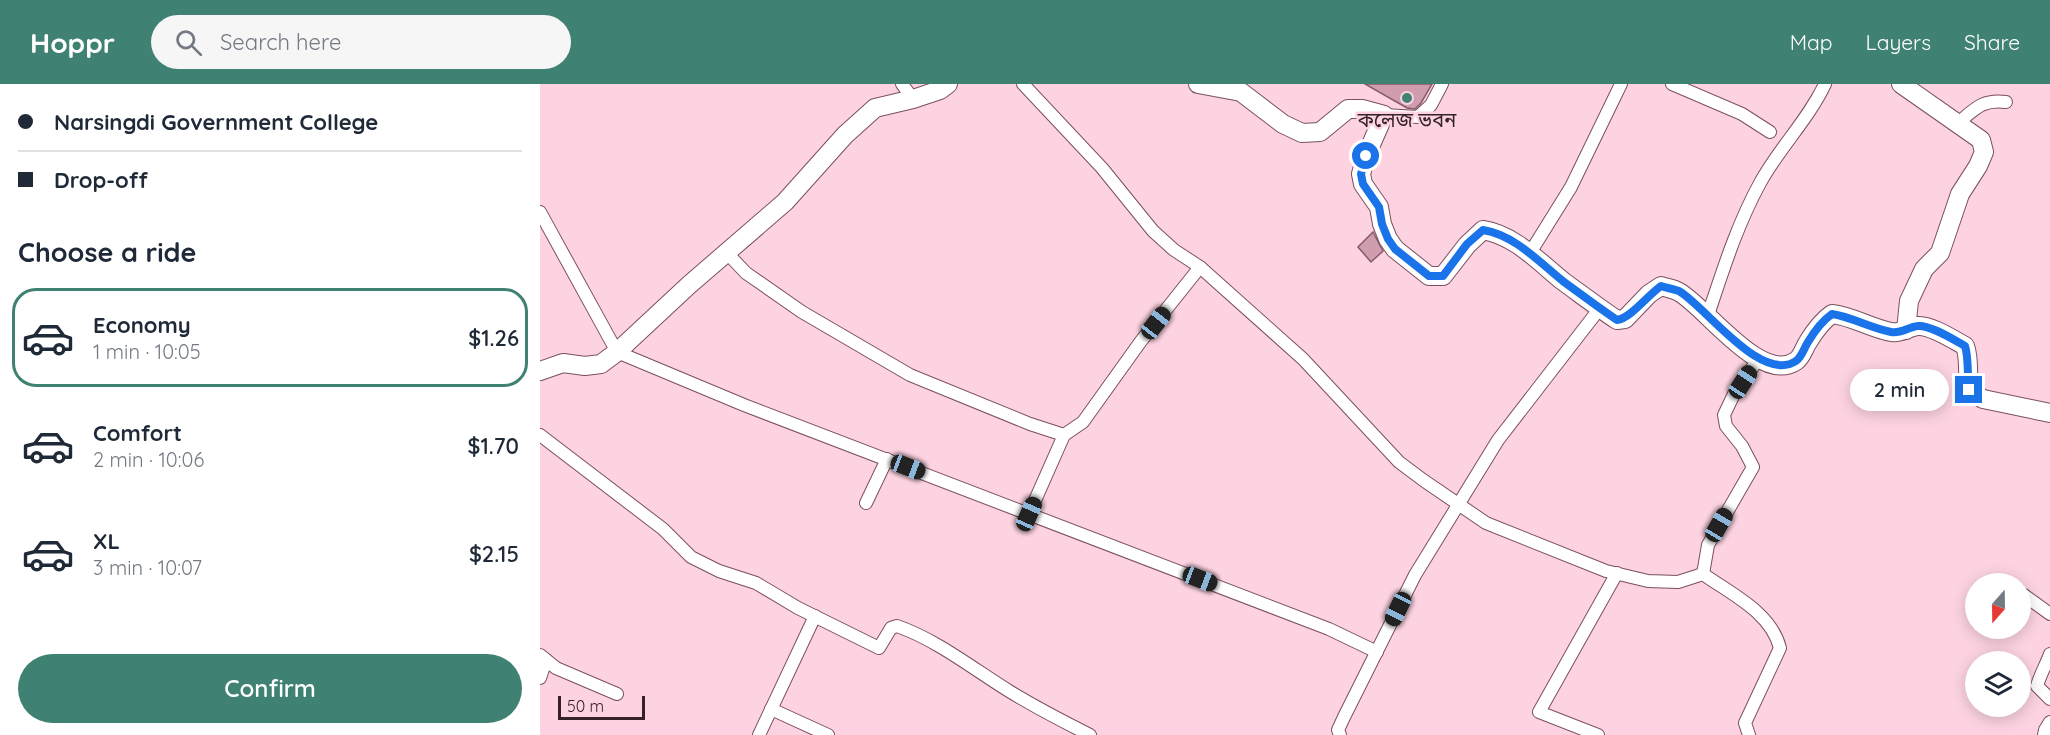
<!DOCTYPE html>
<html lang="en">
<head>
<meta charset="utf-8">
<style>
  body { margin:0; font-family:Quicksand,"Noto Sans Bengali",sans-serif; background:#f6f6f7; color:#1f2937; height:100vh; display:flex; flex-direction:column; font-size:22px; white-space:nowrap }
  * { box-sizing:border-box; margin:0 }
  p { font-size:20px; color:#747a83 }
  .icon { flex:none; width:33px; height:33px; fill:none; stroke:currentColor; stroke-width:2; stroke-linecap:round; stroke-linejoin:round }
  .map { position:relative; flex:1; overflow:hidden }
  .side { display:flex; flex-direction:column; background:#fff; width:540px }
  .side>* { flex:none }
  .top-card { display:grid; align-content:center; height:132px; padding:0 18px; background:#fff }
  .needle { width:39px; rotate:200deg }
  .buttons { position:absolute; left:1425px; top:489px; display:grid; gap:12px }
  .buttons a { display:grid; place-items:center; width:66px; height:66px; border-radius:50%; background:#fff; box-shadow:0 3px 15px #0003; font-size:30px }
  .scale { position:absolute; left:18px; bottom:15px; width:87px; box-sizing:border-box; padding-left:6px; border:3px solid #352228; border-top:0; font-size:16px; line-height:21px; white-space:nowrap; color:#352228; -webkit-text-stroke:4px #fdd3e1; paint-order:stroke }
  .end { position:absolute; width:27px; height:27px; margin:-14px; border:8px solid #1a73e8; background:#fff; box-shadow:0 0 0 3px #fff }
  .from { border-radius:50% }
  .bubble { position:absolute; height:42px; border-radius:21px; background:#fff; box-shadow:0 3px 15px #0003; font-size:20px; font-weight:600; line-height:42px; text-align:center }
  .car { position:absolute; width:18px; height:36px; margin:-18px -9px; border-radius:8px; box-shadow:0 0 4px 2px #0007; background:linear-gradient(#222 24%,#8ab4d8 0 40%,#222 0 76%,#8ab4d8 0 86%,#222 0) }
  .top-card b { display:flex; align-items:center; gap:21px; height:57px; font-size:22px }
  .top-card b+b { border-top:2px solid #e0e1e3 }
  .top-card i { width:15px; height:15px; background:#1f2937 }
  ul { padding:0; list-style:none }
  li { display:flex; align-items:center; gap:18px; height:99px; margin:0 12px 9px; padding:0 6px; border:3px solid transparent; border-radius:24px }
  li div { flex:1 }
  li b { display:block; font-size:22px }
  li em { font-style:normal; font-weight:600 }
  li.on { border-color:#3f8273 }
  li>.icon { width:54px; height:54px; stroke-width:1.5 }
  h2 { padding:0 18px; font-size:27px; line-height:72px }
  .action { display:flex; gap:12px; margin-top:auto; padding:12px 18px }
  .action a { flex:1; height:69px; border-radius:36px; background:#3f8273; color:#fff; font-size:24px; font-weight:600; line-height:69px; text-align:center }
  header { display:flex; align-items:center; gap:36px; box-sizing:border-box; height:84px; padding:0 30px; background:#3f8273; color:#fff }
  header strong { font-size:28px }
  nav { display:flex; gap:33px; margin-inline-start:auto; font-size:21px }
  .search { width:420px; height:54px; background:#f6f6f7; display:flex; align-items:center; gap:15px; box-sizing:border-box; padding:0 21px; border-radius:33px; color:#747a83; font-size:22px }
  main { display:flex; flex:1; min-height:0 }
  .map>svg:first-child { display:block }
  .building { fill:#cf9dae; stroke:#865a69; stroke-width:1.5 }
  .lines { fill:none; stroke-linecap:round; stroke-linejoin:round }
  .street-casing { stroke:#7b4f5e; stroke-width:14 }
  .secondary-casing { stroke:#7b4f5e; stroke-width:20 }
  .street { stroke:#fff; stroke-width:12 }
  .secondary { stroke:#fff; stroke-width:18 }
  .route { stroke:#1a73e8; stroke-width:8 }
  .poi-dot { fill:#3f8273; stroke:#fdd3e1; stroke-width:2 }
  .labels { text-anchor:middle; stroke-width:5; stroke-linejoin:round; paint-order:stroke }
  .poi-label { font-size:20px; fill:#352228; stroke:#fdd3e1 }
</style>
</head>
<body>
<header>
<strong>Hoppr</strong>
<div class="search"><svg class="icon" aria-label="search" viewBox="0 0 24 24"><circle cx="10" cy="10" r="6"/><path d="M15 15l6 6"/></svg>Search here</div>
<nav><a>Map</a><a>Layers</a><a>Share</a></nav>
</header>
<main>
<section class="side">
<div class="top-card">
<b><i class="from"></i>Narsingdi Government College</b>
<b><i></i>Drop-off</b>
</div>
<h2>Choose a ride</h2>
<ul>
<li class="on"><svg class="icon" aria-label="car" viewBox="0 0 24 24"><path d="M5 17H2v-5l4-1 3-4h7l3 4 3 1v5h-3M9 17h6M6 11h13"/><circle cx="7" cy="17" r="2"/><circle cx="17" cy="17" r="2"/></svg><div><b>Economy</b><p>1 min · 10:05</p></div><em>$1.26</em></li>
<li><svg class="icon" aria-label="car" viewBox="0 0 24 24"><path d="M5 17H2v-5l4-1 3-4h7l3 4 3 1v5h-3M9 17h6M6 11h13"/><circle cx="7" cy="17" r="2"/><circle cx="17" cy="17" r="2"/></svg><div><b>Comfort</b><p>2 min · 10:06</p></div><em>$1.70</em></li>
<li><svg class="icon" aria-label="car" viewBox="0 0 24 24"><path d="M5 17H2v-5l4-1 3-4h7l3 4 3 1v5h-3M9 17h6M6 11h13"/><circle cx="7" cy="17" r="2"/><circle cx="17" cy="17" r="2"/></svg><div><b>XL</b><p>3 min · 10:07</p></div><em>$2.15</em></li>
</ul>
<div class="action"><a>Confirm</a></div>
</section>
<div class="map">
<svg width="1510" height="651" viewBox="0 0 1510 651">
  <rect width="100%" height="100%" fill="#fdd3e1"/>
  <g class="building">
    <path d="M825,0H892L881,19L875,25L867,24Z"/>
    <path d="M833,148L843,167L831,178L818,163Z"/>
  </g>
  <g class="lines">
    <defs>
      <g id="street">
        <path d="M362,0L373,15"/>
        <path d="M483,0L562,84L613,147L634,166L660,183L763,275L859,378L883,396L946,439L1066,487L1108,497L1138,498L1163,490"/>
        <path d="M1132,0L1202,30L1230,48"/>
        <path d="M844,31L878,33L891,21L902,0"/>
        <path d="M1418,39C1435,25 1442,15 1466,18"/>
        <path d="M0,128L77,268L204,321L789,545L837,568"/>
        <path d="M187,169L206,189L262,228L370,291L490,340L524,351L543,338L601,257L660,183"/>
        <path d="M990,169L1031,103L1081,0"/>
        <path d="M1168,231C1183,186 1197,141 1220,99C1239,64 1268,36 1285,0"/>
        <path d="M0,351L123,445L151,473L179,487L216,499L258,524L339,564L351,544L357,542C397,556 432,584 469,607C495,623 522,637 550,651"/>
        <path d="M326,419L347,375"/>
        <path d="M489,430L524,351"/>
        <path d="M1484,511L1510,530"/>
        <path d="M1510,570C1506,581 1500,591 1497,602L1510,615"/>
        <path d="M0,571L16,584L77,610"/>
        <path d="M0,594L6,576"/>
        <path d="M231,625L288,651"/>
        <path d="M219,651L275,532"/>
        <path d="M800,651L798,646L804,633L875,491L958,356L1060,224"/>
        <path d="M1058,651L999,628L1077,489"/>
        <path d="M1209,651L1205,639L1240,564C1231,528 1191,510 1163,490L1168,461L1213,383L1202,362L1186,342L1184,331L1194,310L1219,274"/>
        <path d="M1504,651L1505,646L1510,638"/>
      </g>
      <g id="secondary">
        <path d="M658,0L701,8L743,40L762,49L780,48L808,25H822L844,31L826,72L821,90L823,100L839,123L842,140L848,155L855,165L889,192H903L927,161L943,146C975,151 1000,179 1024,198C1042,211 1059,224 1077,236L1085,235L1109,210L1121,202C1127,204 1134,205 1139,208C1166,223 1221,301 1256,277C1262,273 1264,264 1268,258C1274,248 1282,237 1292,230C1312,232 1330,244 1351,248C1361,250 1368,243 1378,242C1391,241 1414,256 1425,262C1430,275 1427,292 1429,306L1443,315L1510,329"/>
        <path d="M1361,0L1441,56L1444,68L1438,82L1420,110L1400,169L1384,185L1369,217L1366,246"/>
        <path d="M0,287L23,279L45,282L61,280L77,268L149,201L245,118L305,51L335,24L373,15L400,6L408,0"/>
      </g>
    </defs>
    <use href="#street" class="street-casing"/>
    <use href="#secondary" class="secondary-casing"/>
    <use href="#street" class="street"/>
    <use href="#secondary" class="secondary"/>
  </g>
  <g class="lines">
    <path class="route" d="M826,72L821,90L823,100L839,123L842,140L848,155L855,165L889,192H903L927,160L943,146C975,151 1000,179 1024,198C1042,211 1059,224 1077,236C1091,234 1108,211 1121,202C1127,204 1133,205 1139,207C1166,223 1221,300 1256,277C1262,273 1264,264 1268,258C1274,248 1282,237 1292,230C1312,233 1330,244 1351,248C1361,250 1368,243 1378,242C1391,241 1414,256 1425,262C1429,274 1427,292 1429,306"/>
  </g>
  <circle class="poi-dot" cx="867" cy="14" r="6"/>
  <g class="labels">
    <g class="poi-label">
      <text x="867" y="43">কলেজ ভবন</text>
    </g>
  </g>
</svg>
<div class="buttons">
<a><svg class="needle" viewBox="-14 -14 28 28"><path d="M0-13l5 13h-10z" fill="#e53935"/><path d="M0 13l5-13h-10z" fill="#747a83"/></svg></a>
<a><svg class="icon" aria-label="layers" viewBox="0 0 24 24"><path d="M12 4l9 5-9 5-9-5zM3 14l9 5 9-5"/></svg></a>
</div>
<div class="scale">50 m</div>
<i class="end from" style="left:826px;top:72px"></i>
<i class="end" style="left:1429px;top:306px"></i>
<div class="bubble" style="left:1310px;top:285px;width:99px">2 min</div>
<i class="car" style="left:616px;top:239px;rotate:38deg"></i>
<i class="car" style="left:1203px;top:298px;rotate:33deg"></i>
<i class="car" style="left:368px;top:383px;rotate:111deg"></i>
<i class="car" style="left:489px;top:430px;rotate:24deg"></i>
<i class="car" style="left:1179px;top:441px;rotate:30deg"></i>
<i class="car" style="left:660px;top:495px;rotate:111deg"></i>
<i class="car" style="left:858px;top:525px;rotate:206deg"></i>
</div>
</main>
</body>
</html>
